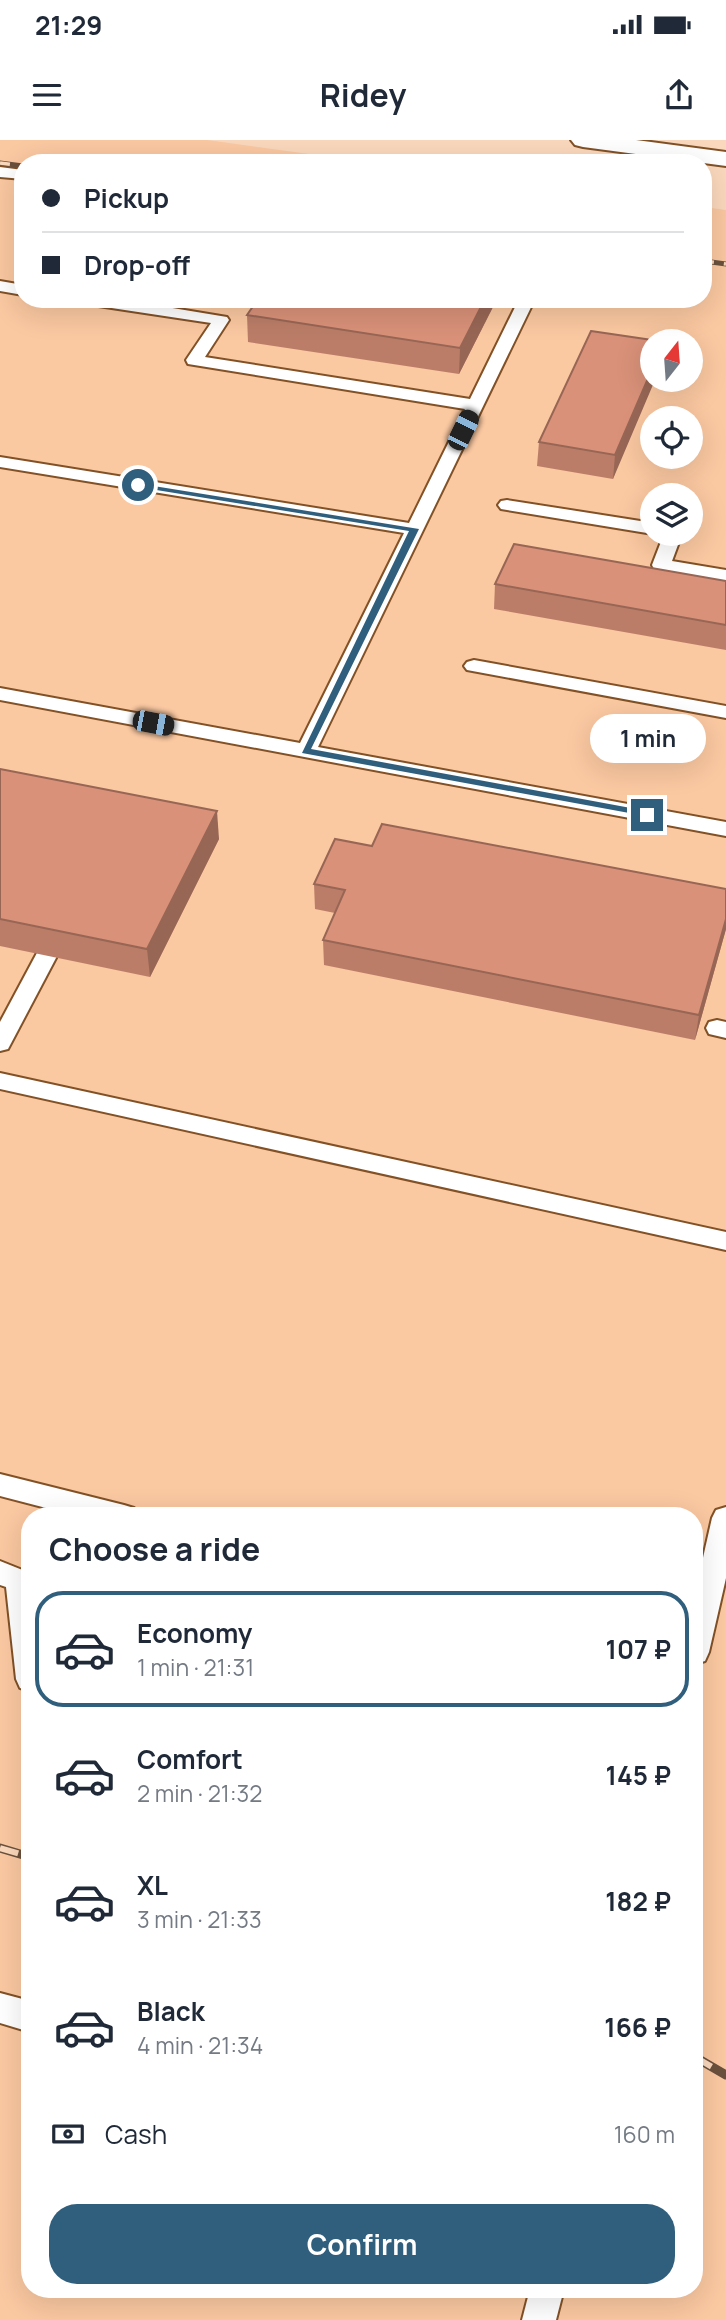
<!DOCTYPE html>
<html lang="en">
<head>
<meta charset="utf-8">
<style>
  body { margin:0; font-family:Manrope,sans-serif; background:#f2f2f3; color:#1f2937; height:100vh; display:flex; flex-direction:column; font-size:26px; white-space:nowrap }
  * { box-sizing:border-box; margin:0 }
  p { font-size:23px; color:#747a83 }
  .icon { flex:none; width:38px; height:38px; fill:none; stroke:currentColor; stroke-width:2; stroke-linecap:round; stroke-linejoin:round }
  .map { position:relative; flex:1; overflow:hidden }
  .panel { position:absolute; left:21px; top:1367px; width:682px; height:791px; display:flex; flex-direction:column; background:#fff; border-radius:28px; box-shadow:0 7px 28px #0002 }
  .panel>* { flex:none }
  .guide { position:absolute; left:14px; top:14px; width:698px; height:154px; border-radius:28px; box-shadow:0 7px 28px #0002; display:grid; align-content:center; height:154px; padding:0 28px; background:#fff }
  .needle { width:46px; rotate:17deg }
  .fabs { position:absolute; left:640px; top:189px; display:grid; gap:14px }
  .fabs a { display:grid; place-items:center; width:63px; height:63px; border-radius:50%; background:#fff; box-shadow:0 7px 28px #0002; font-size:35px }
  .end { position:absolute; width:32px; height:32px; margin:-16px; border:9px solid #305f7e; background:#fff; box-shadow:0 0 0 4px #fff }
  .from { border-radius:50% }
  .bubble { position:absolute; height:49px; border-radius:24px; background:#fff; box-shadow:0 7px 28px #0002; font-size:23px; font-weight:700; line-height:49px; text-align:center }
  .car { position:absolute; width:21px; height:42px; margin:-21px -10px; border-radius:9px; box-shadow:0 0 5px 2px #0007; background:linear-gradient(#222 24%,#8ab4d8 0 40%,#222 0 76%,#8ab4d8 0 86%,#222 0) }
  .guide b { display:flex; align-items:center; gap:24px; height:66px; font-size:26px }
  .guide b+b { border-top:2px solid #e0e1e3 }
  .guide i { width:18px; height:18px; background:#1f2937 }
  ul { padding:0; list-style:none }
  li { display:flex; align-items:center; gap:21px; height:116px; margin:0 14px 10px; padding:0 14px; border:4px solid transparent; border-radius:28px }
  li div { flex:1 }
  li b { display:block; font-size:26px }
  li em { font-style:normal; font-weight:700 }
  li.on { border-color:#305f7e }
  li>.icon { width:63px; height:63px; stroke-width:1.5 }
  h2 { padding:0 28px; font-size:32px; line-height:84px }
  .pay { display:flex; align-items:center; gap:18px; height:77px; padding:0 28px; font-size:26px }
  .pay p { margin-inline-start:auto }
  .primary-button { display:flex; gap:14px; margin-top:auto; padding:14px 28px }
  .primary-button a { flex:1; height:80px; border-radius:28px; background:#305f7e; color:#fff; font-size:28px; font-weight:700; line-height:80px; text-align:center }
  .status { display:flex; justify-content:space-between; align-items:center; height:49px; padding:0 35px; background:#fff; direction:ltr }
  .status svg { height:19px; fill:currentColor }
  header { display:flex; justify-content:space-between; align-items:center; height:91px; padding:0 28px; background:#fff; font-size:32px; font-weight:700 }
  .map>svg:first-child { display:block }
  .built { fill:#fac8a1; fill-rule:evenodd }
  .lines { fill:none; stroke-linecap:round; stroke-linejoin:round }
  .service-casing { stroke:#825126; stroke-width:4 }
  .minor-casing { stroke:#825126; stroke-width:4 }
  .service { fill:#fff; fill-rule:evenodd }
  .minor { fill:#fff; fill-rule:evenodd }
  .rail-far1-casing { stroke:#6a513d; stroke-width:5 }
  .rail-casing { stroke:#6a513d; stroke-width:9 }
  .rail-far1 { stroke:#fad8bd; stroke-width:3.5; stroke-dasharray:10; stroke-linecap:butt }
  .rail { stroke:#fad8bd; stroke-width:6; stroke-dasharray:19; stroke-linecap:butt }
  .wall { fill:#bb7d68 }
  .shaded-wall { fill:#986655 }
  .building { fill:#d99179; stroke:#986655; stroke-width:2 }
  .route { fill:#305f7e }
</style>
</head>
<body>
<div class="status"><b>21:29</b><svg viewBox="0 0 49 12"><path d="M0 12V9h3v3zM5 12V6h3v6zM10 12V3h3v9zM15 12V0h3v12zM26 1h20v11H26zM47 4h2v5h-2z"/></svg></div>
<header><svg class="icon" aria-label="menu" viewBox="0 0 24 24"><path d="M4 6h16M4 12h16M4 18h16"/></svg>Ridey<svg class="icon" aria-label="share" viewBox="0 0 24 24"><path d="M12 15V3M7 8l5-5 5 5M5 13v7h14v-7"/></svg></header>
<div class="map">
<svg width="726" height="2180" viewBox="0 0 726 2180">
  <rect width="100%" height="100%" fill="#fad8bd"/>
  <path class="built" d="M0,0H207L375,23H23V159H704V67L726,70V2180H0ZM653,201H691V240H653ZM653,278H691V317H653ZM653,355H691V394H653ZM30,1376H695V2149H30Z"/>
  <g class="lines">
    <defs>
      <g id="service">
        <path d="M0,27L23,30V39L0,37Z"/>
        <path d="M0,141L23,145V155L0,151Z"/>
        <path d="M77,159H118L227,177L229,180L205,217L470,259L519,159H535L318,607L726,682V696L0,560V548L300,603L404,393L0,327V317L409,383L465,269L188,224L186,220L211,183L85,164Z"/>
        <path d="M507,360L653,383V394H656H653L501,369L498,365L501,361Z"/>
        <path d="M664,394H682L672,421L726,430V442L654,429L652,425Z"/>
        <path d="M474,520L726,566V578L467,530L464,526L467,522Z"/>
        <path d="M46,808L54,811L57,816L8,909L0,911V882L38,811Z"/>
        <path d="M717,880L726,882V898L709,894L706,888L709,882Z"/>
        <path d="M0,933L726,1092V1110L0,949Z"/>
        <path d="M0,1334L124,1365L134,1368L137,1376H77L0,1356Z"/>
        <path d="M726,1367V1438L709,1512L705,1521L695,1524V1453L712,1378L716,1370Z"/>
        <path d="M0,1421L30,1433V1552L20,1548L16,1539L6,1447L0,1445Z"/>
        <path d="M0,1853L30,1861V1892L0,1883Z"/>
        <path d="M530,2149H564L556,2180H522Z"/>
      </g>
      <path id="minor" d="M571,0H636L726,12V26L583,7L575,5Z"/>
    </defs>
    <use href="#service" class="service-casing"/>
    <use href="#minor" class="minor-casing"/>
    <use href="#service" class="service"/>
    <use href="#minor" class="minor"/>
    <defs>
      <g id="rail-far1">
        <path d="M0,23L23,26"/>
        <path d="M704,121L726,124"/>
      </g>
      <g id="rail">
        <path d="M0,1708L30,1717"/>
        <path d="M695,1917L726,1935"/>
      </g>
    </defs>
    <use href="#rail-far1" class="rail-far1-casing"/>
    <use href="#rail" class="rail-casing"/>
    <use href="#rail-far1" class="rail-far1"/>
    <use href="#rail" class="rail"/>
  </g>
  <g class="wall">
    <path d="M497,159L459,234L248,202L247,175Z"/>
    <path d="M659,201L613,339L537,326L539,302Z"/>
    <path d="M726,441V510L494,469L495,444Z"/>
    <path d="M0,629L219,699L150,837L0,806Z"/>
    <path d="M372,706L726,749V789L695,900L324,825L323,800L335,773L315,769L314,744Z"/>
  </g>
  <g class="shaded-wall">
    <path d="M485,159H497L459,234L460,208Z"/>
    <path d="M653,227V240H655L613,339L615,315Z"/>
    <path d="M217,671L219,699L150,837L147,809Z"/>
    <path d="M726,779V789L695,900L699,875Z"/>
  </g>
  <g class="building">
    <path d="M258,159H485L460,208L247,175Z"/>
    <path d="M591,191L659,201H653V227L615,315L539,302Z"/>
    <path d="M514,404L726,441V485L495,444Z"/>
    <path d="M0,629L217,671L147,809L0,779Z"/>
    <path d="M382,684L726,749V779L699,875L323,800L345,750L314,744L335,699L372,706Z"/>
  </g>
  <path class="route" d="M135,343L419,389L311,609L647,671L651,677L302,613L409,391L138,347Z"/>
</svg>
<div class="fabs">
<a><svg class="needle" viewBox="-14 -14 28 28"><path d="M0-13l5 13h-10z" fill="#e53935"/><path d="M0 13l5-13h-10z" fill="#747a83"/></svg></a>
<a><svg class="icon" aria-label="locate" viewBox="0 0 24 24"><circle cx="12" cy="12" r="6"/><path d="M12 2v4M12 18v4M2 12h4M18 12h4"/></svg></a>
<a><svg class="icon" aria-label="layers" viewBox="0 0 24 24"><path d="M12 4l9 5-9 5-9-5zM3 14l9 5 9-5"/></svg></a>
</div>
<i class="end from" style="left:138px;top:345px"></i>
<i class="end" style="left:647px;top:675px"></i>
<div class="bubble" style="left:590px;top:574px;width:116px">1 min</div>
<i class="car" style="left:463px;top:290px;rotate:26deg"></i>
<i class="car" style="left:153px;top:583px;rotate:101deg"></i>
<div class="guide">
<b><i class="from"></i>Pickup</b>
<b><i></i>Drop-off</b>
</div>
<section class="panel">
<h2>Choose a ride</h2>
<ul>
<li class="on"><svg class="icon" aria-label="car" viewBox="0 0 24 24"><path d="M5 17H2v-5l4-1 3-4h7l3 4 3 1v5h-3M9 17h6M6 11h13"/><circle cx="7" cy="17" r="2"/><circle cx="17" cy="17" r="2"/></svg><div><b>Economy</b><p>1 min · 21:31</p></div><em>107 ₽</em></li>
<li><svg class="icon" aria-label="car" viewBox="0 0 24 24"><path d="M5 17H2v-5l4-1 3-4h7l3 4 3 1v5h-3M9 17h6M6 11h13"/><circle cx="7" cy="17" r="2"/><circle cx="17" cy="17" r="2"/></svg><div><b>Comfort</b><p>2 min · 21:32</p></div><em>145 ₽</em></li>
<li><svg class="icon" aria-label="car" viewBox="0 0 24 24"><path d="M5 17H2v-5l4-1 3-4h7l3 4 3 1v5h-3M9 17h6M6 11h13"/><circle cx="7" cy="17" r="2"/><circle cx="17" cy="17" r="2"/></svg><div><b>XL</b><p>3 min · 21:33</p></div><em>182 ₽</em></li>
<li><svg class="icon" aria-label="car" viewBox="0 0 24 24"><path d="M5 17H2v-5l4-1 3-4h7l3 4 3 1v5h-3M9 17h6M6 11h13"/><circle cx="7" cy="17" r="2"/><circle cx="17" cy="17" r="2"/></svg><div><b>Black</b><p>4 min · 21:34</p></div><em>166 ₽</em></li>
</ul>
<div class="pay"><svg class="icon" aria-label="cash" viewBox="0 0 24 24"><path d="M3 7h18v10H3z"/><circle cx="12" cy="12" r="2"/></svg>Cash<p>160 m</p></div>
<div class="primary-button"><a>Confirm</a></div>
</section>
</div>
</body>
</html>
